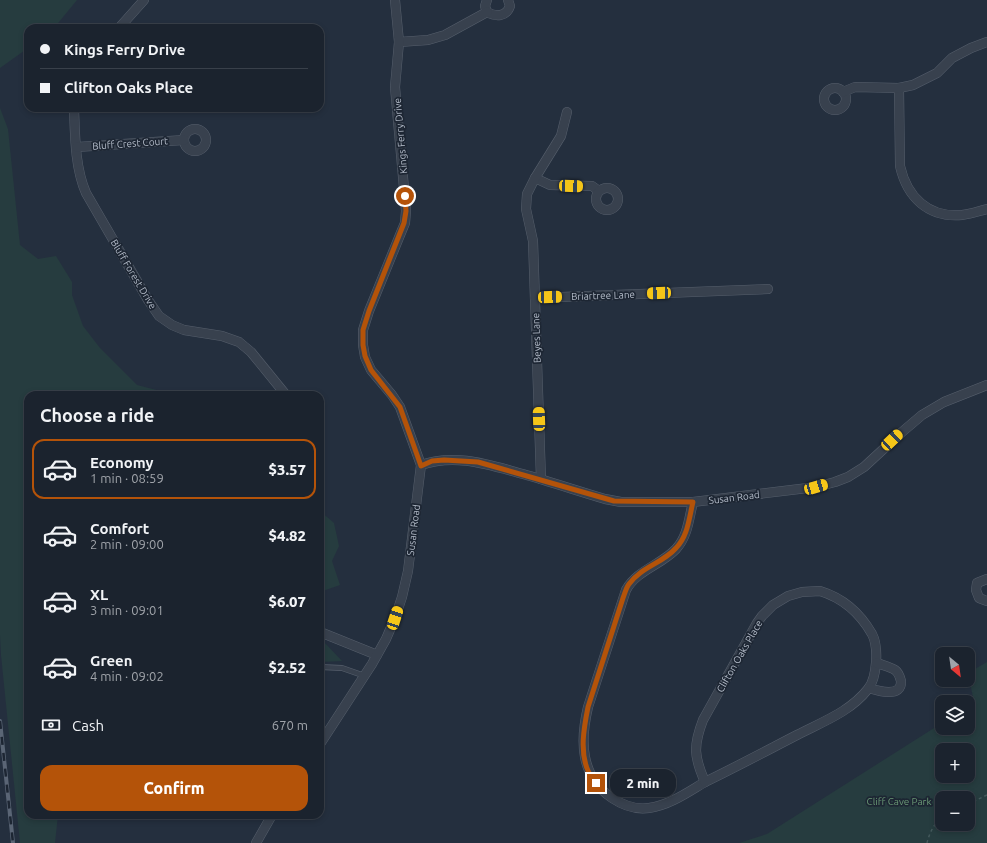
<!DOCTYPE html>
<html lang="en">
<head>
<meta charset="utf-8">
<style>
  body { margin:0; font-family:Ubuntu,sans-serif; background:#242b36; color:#f1f3f6; height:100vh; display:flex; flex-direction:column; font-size:15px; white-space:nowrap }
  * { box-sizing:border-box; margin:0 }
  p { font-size:13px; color:#a0a4aa }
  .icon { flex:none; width:22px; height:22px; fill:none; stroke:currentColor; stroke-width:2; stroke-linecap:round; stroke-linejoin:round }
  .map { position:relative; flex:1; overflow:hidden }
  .details { position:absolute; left:24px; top:391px; width:300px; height:428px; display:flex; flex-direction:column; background:#1b232e; border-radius:12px; box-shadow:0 2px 6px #0003,0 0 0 1px #39404a }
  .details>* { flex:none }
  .banner { position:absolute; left:24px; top:24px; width:300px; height:88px; border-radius:12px; box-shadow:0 2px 6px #0003,0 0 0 1px #39404a; display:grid; align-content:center; height:88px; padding:0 16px; background:#1b232e }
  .needle { width:26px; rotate:151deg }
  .tools { position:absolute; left:935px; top:647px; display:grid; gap:8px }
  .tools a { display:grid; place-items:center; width:40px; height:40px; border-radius:8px; background:#1b232e; box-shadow:0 2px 6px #0003,0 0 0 1px #39404a; font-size:20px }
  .end { position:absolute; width:18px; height:18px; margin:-9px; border:5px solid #b45309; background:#fff; box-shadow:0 0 0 2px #fff }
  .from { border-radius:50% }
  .bubble { position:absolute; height:28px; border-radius:12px; background:#1b232e; box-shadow:0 2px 6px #0003,0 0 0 1px #39404a; font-size:13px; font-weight:800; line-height:28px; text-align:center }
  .car { position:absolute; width:12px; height:24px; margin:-12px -6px; border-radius:5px; box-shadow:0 0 3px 1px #0007; background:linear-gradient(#f5c518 24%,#345 0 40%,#f5c518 0 76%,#345 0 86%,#f5c518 0) }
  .banner b { display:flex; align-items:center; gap:14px; height:38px; font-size:15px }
  .banner b+b { border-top:1px solid #39404a }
  .banner i { width:10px; height:10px; background:#f1f3f6 }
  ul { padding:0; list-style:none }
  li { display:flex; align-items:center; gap:12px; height:60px; margin:0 8px 6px; padding:0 8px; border:2px solid transparent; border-radius:12px }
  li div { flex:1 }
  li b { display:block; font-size:15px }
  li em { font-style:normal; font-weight:800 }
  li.current { border-color:#b45309 }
  li>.icon { width:36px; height:36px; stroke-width:1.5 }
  h2 { padding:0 16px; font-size:18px; line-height:48px }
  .pay { display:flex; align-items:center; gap:10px; height:44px; padding:0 16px; font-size:15px }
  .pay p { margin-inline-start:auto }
  .primary-button { display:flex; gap:8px; margin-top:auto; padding:8px 16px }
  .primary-button a { flex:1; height:46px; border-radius:12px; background:#b45309; color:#fff; font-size:16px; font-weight:800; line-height:46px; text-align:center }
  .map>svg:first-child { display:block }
  .green { fill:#263c3f; fill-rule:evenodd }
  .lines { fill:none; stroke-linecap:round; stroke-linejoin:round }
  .lane-casing { stroke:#565f6c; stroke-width:6 }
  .street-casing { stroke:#565f6c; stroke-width:10 }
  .path { stroke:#44595c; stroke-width:1.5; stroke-dasharray:3 3; stroke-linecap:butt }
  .lane { stroke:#38414e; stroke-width:4.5 }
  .street { stroke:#38414e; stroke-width:9 }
  .rail-casing { stroke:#5a6575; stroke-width:4 }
  .rail { stroke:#1d2633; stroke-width:2.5; stroke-dasharray:8; stroke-linecap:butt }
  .route { stroke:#b45309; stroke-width:5 }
  .labels { text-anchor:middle; stroke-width:3.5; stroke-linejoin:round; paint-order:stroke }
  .street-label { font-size:10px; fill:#b4bcc9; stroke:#1d2633 }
  .park-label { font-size:10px; fill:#6b9a76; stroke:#1d2633 }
</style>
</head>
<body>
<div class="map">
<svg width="987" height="843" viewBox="0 0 987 843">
  <rect width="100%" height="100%" fill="#242f3e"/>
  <g class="green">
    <path d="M0,0H77L54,28H28V48L0,68Z"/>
    <path d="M0,108L8,129L20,245L38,259L56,256L72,282V295L83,326L100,348L137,385L176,395H28V548L27,549L28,558V815H58L55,843H20L1,655L0,635Z"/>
    <path d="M320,511L334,523L339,546L332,561L340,585L320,592Z"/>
    <path d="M320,641L324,642L342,661L320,662Z"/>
    <path d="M987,662V843H739L767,834L942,723V728H968V706L974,702L968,673ZM942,750H968V776H942ZM942,798H968V824H942Z"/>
  </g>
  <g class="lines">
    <defs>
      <path id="lane" d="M320,667L342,668L365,676"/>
      <g id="street">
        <path d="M487,0L485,6L487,12C496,17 506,17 510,6L508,0"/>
        <path d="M119,28L144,0"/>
        <path d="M399,42L428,40L445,35L487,12"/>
        <path d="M899,88L900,166C907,197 928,218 962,215C971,214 979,211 987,209"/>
        <circle cx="835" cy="99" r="11"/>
        <path d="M843,92L855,87L899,88L913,85L937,73L952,58L971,48L987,42"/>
        <path d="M74,108C75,136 75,168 86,193L148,300L159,316L172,325L184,330L222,336L239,342L251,352L286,395"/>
        <circle cx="195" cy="140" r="11"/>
        <path d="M77,147L184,140"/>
        <path d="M535,178L550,185L592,186L599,191"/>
        <circle cx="607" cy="199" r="11"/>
        <path d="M535,298L768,289"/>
        <path d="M421,465C456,453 489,465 523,474C551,482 578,491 605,499L621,502H693L816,487L835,482L848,477L864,467L902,432L922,415L944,402L987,385"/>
        <path d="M541,479L533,241L526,209L527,194L535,178L561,136L567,112"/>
        <path d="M693,502C689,518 688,536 676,549C661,565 637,570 626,590L588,707C580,741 580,776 612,798C624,806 635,810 649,808C670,805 688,792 705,782"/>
        <path d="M987,579L977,583L976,590L979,598L987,601"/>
        <path d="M820,591C843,598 860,613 872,634C879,647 877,678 868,689C850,712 822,722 797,735C766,751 736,767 705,782C694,757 693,746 703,720L757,623L762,616L773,605L788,596L802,592Z"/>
        <path d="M320,632L377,655"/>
        <path d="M869,688C878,691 902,698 901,681C900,677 898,672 895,670C890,667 882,665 877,663"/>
        <path d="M320,744L372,664L386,639L395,618L402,597L408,571L421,465L400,407L392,395L371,370L365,357L363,345V330L369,311L400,235L405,223L406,211L395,87L399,42L395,0"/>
        <path d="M256,843L272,815"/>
      </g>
    </defs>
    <use href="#lane" class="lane-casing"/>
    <use href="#street" class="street-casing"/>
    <g class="path">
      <path d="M968,804L987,795"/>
      <path d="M927,843C929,834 934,823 942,818"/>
    </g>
    <use href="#lane" class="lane"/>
    <use href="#street" class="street"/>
    <defs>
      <path id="rail" d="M0,721L13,843"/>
    </defs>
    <use href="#rail" class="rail-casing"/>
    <use href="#rail" class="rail"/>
  </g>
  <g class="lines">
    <path class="route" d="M405,196L406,211L404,223L369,311L363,330V345L365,356L371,370L400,407L421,466L432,461L444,460L478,462L614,501L693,502C689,518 688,536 676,548C663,563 641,567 629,584C626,588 625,593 623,598L588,707C584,727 579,753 589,773C591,776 594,780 596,783"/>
  </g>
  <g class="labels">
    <g class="street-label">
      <text transform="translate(400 136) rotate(-95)" y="4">Kings Ferry Drive</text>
      <text transform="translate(130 143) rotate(-4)" y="4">Bluff Crest Court</text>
      <text transform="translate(134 274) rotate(59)" y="4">Bluff Forest Drive</text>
      <text transform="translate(603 295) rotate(-2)" y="4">Briartree Lane</text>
      <text transform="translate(536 338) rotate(-92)" y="4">Beyes Lane</text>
      <text transform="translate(734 497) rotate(-7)" y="4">Susan Road</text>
      <text transform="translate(413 530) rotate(-83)" y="4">Susan Road</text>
      <text transform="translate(739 656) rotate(-60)" y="4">Clifton Oaks Place</text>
    </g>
    <g class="park-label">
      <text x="899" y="805">Cliff Cave Park</text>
    </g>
  </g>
</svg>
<div class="tools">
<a><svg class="needle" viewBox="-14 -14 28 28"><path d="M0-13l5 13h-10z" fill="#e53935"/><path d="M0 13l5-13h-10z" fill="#a0a4aa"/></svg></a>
<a><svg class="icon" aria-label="layers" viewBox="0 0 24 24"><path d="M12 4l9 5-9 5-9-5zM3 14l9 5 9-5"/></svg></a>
<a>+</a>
<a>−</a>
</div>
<i class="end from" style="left:405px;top:196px"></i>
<i class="end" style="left:596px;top:783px"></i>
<div class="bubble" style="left:610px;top:769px;width:66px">2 min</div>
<i class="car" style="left:571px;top:186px;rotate:92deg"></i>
<i class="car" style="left:659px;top:293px;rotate:268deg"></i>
<i class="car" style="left:550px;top:297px;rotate:88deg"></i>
<i class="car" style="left:539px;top:419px;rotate:358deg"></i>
<i class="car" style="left:892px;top:440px;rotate:47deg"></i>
<i class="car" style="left:816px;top:487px;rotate:74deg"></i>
<i class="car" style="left:395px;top:618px;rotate:18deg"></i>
<div class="banner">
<b><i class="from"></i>Kings Ferry Drive</b>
<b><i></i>Clifton Oaks Place</b>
</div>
<section class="details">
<h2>Choose a ride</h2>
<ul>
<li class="current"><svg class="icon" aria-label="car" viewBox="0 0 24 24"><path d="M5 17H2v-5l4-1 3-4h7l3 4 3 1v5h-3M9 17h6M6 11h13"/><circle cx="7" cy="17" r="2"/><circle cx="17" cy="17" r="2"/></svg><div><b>Economy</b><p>1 min · 08:59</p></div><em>$3.57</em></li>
<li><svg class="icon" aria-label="car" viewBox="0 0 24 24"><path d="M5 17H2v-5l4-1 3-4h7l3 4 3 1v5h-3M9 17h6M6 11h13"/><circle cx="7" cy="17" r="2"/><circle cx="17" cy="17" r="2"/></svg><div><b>Comfort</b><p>2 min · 09:00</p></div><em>$4.82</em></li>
<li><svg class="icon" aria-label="car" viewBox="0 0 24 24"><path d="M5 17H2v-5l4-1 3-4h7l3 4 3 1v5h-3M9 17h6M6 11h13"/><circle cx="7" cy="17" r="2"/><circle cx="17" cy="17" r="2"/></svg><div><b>XL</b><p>3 min · 09:01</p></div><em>$6.07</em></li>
<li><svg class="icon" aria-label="car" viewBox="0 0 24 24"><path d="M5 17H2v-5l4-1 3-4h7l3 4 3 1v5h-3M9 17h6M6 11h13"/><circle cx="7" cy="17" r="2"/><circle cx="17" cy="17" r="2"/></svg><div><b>Green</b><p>4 min · 09:02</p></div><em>$2.52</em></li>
</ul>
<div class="pay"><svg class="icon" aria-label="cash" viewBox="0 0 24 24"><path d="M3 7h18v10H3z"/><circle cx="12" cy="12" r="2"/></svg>Cash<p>670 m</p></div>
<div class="primary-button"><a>Confirm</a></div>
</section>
</div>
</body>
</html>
